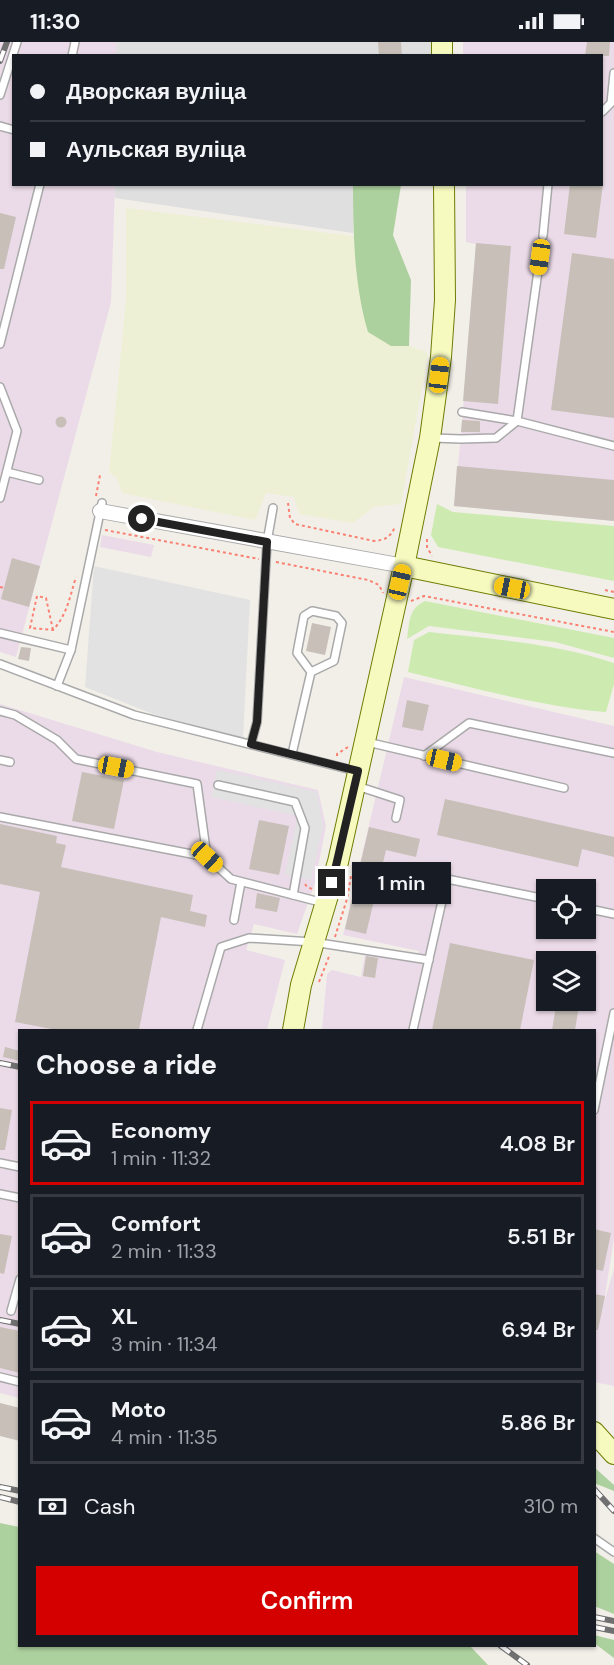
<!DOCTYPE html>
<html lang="en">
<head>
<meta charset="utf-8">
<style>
  body { margin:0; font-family:"DM Sans",sans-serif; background:#20242c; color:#f1f3f6; height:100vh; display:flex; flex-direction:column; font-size:22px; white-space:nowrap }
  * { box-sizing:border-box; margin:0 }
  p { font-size:20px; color:#9ea1a6 }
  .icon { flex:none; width:33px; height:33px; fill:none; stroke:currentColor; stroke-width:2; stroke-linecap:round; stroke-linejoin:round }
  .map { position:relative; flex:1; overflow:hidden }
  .side { position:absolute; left:18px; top:987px; width:578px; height:618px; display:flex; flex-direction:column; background:#171b24; border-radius:0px; box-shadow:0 2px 4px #0004 }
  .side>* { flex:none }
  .guide { position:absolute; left:12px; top:12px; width:591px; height:132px; border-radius:0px; box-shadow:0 2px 4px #0004; display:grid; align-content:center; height:132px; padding:0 18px; background:#171b24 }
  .fabs { position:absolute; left:536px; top:837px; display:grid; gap:12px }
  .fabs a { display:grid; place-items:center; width:60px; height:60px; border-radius:0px; background:#171b24; box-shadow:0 2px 4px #0004; font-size:30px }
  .end { position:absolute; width:27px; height:27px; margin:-14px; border:8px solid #222; background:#fff; box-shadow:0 0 0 3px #fff }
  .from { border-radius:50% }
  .bubble { position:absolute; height:42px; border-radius:0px; background:#171b24; box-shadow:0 2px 4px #0004; font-size:20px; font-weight:600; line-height:42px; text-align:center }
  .car { position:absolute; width:18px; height:36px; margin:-18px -9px; border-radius:8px; box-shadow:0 0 4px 2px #0007; background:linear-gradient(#f5c518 24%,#345 0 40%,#f5c518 0 76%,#345 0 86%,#f5c518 0) }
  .guide b { display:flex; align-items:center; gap:21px; height:57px; font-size:22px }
  .guide b+b { border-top:2px solid #363941 }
  .guide i { width:15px; height:15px; background:#f1f3f6 }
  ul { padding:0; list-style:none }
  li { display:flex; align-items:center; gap:18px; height:84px; margin:0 12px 9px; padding:0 6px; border:3px solid #363941; border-radius:0px }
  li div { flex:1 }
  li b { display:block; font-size:22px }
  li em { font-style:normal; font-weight:600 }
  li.selected { border-color:#d40000 }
  li>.icon { width:54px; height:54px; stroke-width:1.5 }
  h2 { padding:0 18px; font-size:27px; line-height:72px }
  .pay { display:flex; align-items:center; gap:15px; height:66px; padding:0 18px; font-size:22px }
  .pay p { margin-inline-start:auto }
  .button { display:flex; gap:12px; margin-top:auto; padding:12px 18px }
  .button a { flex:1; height:69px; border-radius:0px; background:#d40000; color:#fff; font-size:24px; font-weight:600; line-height:69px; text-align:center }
  .status { display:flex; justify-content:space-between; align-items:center; height:42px; padding:0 30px; background:#171b24; direction:ltr }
  .status svg { height:16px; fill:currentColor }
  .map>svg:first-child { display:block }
  .residential { fill:#e0dfdf }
  .industrial { fill:#ebdbe8; fill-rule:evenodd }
  .farmland { fill:#eef0d5 }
  .grass { fill:#cdebb0 }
  .forest { fill:#add19e }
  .parking { fill:#e2e2e2 }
  .building { fill:#c7bfb8 }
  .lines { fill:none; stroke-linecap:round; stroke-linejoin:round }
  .lane-casing { stroke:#a9a9a9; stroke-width:10 }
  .street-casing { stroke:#a9a9a9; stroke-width:16 }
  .secondary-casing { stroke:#707d05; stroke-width:22 }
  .path { stroke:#fa8072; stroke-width:2; stroke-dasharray:3 3; stroke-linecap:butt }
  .lane { stroke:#fff; stroke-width:7 }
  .street { stroke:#fff; stroke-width:14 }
  .secondary { stroke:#f7fabf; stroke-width:20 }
  .rail-casing { stroke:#707070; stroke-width:6 }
  .rail { stroke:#fff; stroke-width:4; stroke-dasharray:11; stroke-linecap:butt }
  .route { stroke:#222; stroke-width:8 }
</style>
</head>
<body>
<div class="status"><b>11:30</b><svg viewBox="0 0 49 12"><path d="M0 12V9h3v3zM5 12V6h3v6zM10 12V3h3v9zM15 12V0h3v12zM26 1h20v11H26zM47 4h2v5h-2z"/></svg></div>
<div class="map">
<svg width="614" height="1623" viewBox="0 0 614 1623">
  <rect width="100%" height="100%" fill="#f2efe9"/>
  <g class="residential">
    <path d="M116,0H431L432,13L116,14Z"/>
    <path d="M115,143H353V191L115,156Z"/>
  </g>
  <g class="industrial">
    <path d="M0,0H116V13L14,14V142L115,143L111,260L16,615L0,610Z"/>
    <path d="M463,0H614V479L454,464L461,393L476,202L466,200V143L602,142V14L463,13Z"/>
    <path d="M102,493L154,503L151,515L100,505Z"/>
    <path d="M404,635L614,684V1196L604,1260L614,1227V1344L594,1340V988H322L327,932L332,928L361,935L365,912L417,920L419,909L343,893ZM546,848H585V886H546ZM546,920H585V958H546Z"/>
    <path d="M0,662L157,710L318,748L326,784L315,841L297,892L254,882L246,908L285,918L267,988H20L19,1356L0,1351Z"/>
  </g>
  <path class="farmland" d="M126,166L353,194L363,272L391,304H409L425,309L428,312L401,462L374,465L353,481L299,472L294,455L266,451L255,478L122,451L117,436L109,430L126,258Z"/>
  <g class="grass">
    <path d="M437,462L453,470L614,484V539L438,505L431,493Z"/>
    <path d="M425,559L614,596V616L555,600L429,584L407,597C410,579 408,567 425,559Z"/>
    <path d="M429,590C491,597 554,601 614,621V642L606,670C539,664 473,646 408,630L414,598Z"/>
  </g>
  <g class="forest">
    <path d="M353,143H401L393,193L411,238L409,304H391L368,290C354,243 353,191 353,143Z"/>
    <path d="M594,1425L614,1443V1449L594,1441Z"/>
    <path d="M0,1481L19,1485L20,1604H470L488,1623H0Z"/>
    <path d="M594,1509L614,1522V1572L594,1564Z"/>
    <path d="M594,1593L614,1598V1616L594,1601Z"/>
  </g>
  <g class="parking">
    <path d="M94,524L250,558L243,696L153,672L85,645Z"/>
    <path d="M217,728L317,750L323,784L311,838L285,832L298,774L211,755Z"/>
  </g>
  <g class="building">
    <path d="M378,0H401L402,14H379Z"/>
    <path d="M587,0H610L609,14H585Z"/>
    <path d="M570,142H603L596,196L564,192Z"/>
    <path d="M0,171L16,175L4,227H0Z"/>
    <path d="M476,201L511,204L498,362L463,359Z"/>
    <path d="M572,211L614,217V376L551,368Z"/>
    <circle cx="61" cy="380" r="5.5"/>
    <path d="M462,378L480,379V390H461Z"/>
    <path d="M457,424L614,438V479L454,464Z"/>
    <path d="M12,516L40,524L29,565L1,557Z"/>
    <path d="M312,581L331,585L325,613L306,609Z"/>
    <path d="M21,605L31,606L29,619L18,617Z"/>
    <path d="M407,658L429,663L423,689L402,685Z"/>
    <path d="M82,730L124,738L114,787L72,779Z"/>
    <path d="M445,757L614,795V815L582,807L578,825L437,793Z"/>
    <path d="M259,778L289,784L279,833L249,827Z"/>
    <path d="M0,782L57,794L56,801L66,803L61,825L193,853L190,869L207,873L205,885L161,875L139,988H57L15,980L40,850L0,842Z"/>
    <path d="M369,785L420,797L416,815L386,808L366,892L345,887Z"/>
    <path d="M257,851L280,856L277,870L255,866Z"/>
    <path d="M450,901L534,918L520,988H432Z"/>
    <path d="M366,914L378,916L375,936L363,934Z"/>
    <path d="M557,958H580L575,988H552Z"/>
    <path d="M5,1005L20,1009V1019L3,1015Z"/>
    <path d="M0,1066L12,1068L5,1108H0Z"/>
    <path d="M594,1187L611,1191L603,1229L594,1227Z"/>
    <path d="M0,1192L12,1194L4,1232L0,1231Z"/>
    <path d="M594,1252L605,1254L598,1288H594Z"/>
    <path d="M0,1285L20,1289V1331L0,1326Z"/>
    <path d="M0,1361L20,1366V1399L0,1394Z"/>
  </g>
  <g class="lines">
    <defs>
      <g id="lane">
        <path d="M72,14L75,0"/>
        <path d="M0,53L17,0"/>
        <path d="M602,70L611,61L614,31"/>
        <path d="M0,84L14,88"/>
        <path d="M543,194L548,142"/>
        <path d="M540,215L517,379L614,404"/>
        <path d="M0,302L40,142"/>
        <path d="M0,345L17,389L0,456"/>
        <path d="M462,370L517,379"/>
        <path d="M433,396L461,397L496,396L517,379"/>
        <path d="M7,430L39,438"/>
        <path d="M0,591L71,608"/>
        <path d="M0,622L134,673L356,729"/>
        <path d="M57,644L71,608L102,461"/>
        <path d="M0,669L15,673L57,698L76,717L197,742L207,815"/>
        <path d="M367,700L564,746"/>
        <path d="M251,702L257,680L267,500L273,466"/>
        <path d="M292,712L311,630L297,611L304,574L312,569L336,574L342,581L334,619L311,630"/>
        <path d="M424,714L469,681L614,711"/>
        <path d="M0,718L10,720"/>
        <path d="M218,743L295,760L305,786L293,853"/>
        <path d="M357,744L400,758L396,776"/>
        <path d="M0,775L207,815L231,837L324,861"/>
        <path d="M585,866L614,872"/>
        <path d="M234,878L241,840"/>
        <path d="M197,988L221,905L249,896L313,900L429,918"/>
        <path d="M413,988L447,837L546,857"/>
        <path d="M594,1068L614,971"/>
        <path d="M0,1121L20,1125"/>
        <path d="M0,1152L20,1156"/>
        <path d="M11,1269L20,1237"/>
        <path d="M0,1335L20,1340"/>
        <path d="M594,1496L614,1510"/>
      </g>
      <path id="street" d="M100,469L404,524"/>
      <g id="secondary">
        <path d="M442,0V14"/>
        <path d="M404,524L614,567"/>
        <path d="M293,988L301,943L338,820L404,524L430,396L441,315L445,258L444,142"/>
        <path d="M594,1390L614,1412"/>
      </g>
    </defs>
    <use href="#lane" class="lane-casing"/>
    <use href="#street" class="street-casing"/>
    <use href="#secondary" class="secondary-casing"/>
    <g class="path">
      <path d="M96,454L100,433"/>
      <path d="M288,461L290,476L295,482L374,499C386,498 390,495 395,485"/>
      <path d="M105,488L259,517"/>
      <path d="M427,497V505L432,514"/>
      <path d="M276,520L368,538L379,543L383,551"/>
      <path d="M0,545L4,546"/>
      <path d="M605,548L614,550"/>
      <path d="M411,559L424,554L614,590"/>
      <path d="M53,588L46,556L37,554L30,586L53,588C67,573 70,554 76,535"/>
      <path d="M337,714V712L348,705"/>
      <path d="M305,842L307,845L315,848"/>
      <path d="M335,895L347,857L351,834"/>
      <path d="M319,940L330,912"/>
    </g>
    <use href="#lane" class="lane"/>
    <use href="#street" class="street"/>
    <use href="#secondary" class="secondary"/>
    <defs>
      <g id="rail">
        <path d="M0,19L7,0"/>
        <path d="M0,1021L20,1025"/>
        <path d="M0,1278L20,1282"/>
        <path d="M0,1445L20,1449"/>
        <path d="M594,1447L614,1469"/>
        <path d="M0,1455L20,1460"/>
        <path d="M594,1575L614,1579"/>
        <path d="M594,1585L614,1589"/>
        <path d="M501,1604L527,1623"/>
      </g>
    </defs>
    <use href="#rail" class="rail-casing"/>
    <use href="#rail" class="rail"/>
  </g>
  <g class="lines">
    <path class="route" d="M142,477L267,500L257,680L251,702L358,729L332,841"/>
  </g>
</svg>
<div class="fabs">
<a><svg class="icon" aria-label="locate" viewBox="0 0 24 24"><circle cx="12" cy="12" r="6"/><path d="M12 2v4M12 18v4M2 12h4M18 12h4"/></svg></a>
<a><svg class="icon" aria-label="layers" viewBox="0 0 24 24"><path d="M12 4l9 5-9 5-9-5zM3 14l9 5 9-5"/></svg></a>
</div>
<i class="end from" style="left:142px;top:477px"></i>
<i class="end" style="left:332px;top:841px"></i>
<div class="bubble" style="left:352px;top:820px;width:99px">1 min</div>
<i class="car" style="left:540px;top:215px;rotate:188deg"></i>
<i class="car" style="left:439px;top:333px;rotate:7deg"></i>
<i class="car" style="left:400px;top:540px;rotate:13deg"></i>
<i class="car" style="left:512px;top:546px;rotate:281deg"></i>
<i class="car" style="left:444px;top:718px;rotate:103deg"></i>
<i class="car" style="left:116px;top:725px;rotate:101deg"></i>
<i class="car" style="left:207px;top:815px;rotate:133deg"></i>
<div class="guide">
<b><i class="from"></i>Дворская вуліца</b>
<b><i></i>Аульская вуліца</b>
</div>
<section class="side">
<h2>Choose a ride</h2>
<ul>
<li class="selected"><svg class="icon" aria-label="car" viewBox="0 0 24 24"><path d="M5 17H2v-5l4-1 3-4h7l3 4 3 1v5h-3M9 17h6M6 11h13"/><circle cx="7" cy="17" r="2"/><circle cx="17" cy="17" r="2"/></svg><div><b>Economy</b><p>1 min · 11:32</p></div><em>4.08 Br</em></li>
<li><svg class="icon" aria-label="car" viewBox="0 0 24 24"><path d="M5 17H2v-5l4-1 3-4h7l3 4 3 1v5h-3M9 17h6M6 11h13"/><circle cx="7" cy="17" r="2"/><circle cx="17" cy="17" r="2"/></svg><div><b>Comfort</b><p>2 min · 11:33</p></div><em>5.51 Br</em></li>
<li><svg class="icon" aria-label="car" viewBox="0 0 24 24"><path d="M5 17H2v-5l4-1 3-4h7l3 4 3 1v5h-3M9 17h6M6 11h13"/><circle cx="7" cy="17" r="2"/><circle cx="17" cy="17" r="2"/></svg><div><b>XL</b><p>3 min · 11:34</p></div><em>6.94 Br</em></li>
<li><svg class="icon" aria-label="car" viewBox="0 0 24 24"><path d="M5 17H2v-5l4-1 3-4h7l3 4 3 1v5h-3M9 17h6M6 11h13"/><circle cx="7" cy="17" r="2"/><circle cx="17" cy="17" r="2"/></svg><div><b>Moto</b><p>4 min · 11:35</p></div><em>5.86 Br</em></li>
</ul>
<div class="pay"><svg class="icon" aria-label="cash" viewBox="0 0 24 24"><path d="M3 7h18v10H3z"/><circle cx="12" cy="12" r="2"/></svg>Cash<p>310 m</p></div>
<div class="button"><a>Confirm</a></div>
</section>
</div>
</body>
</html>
